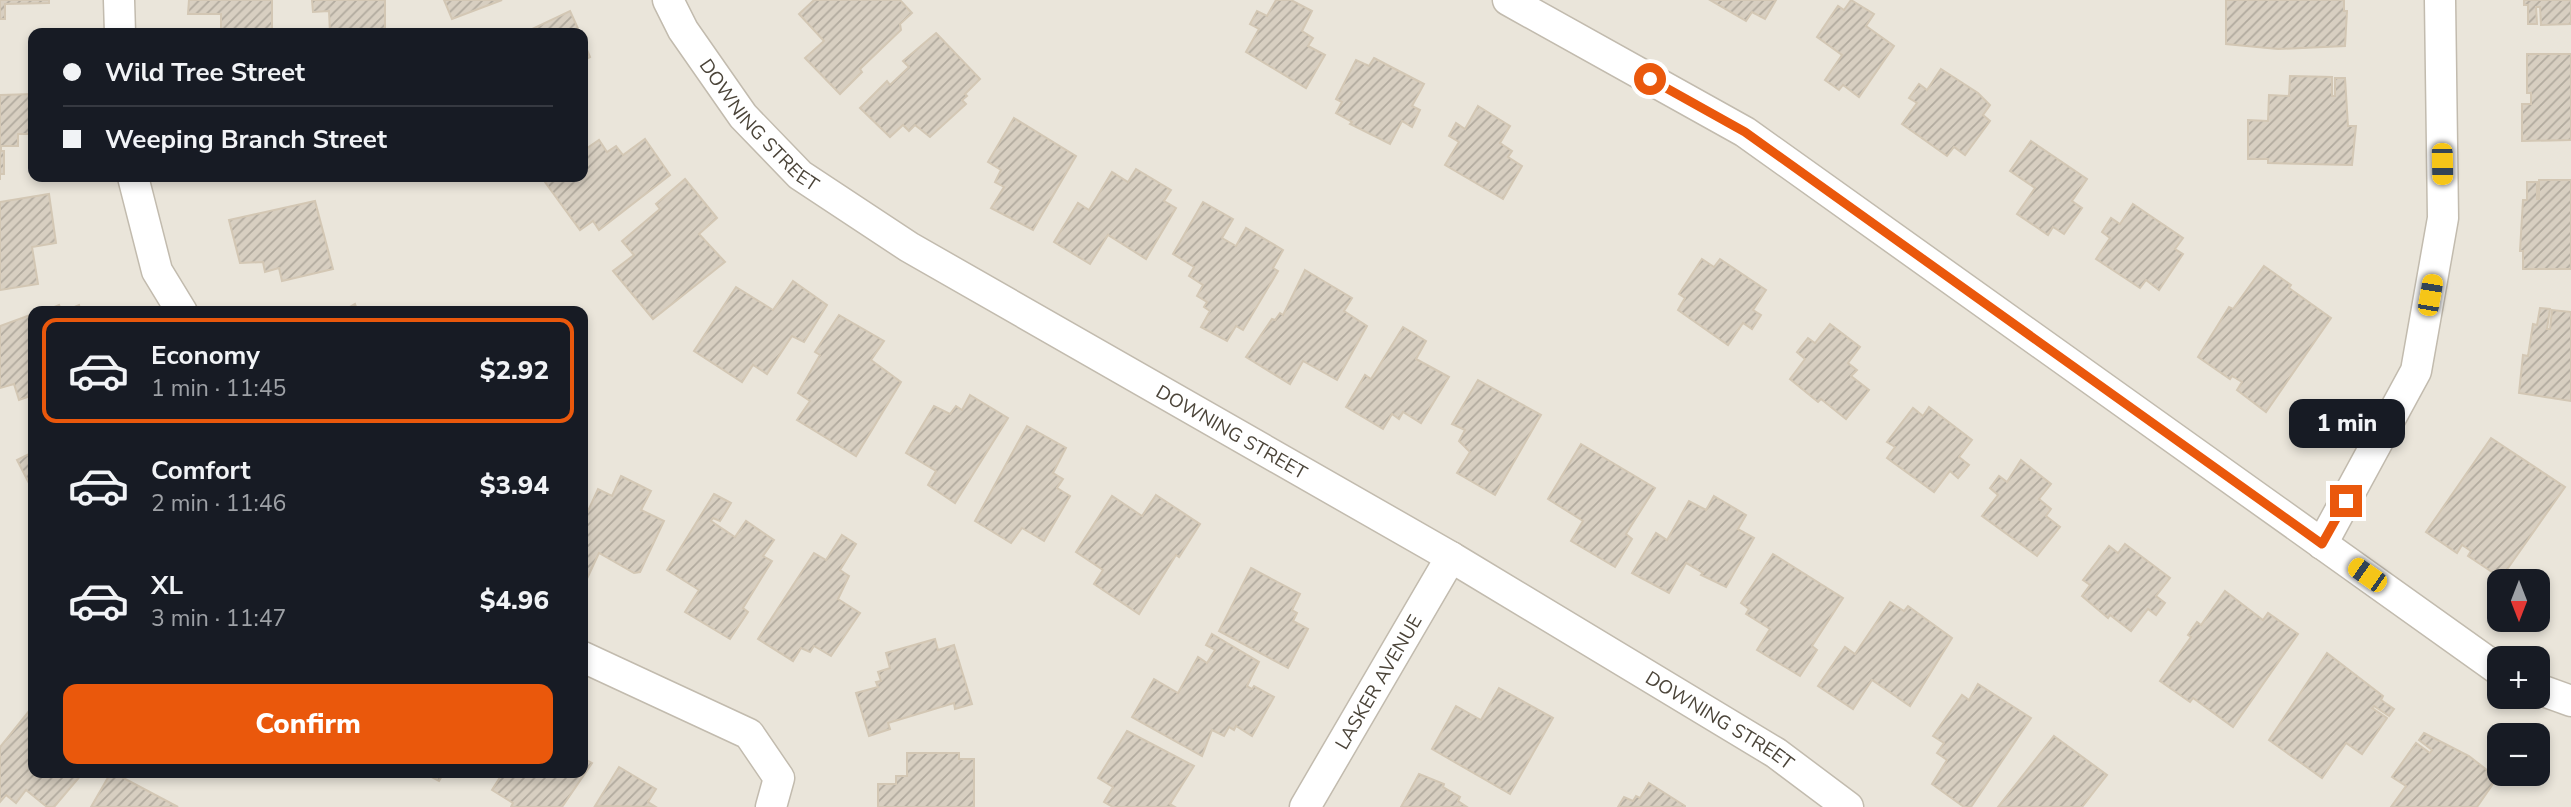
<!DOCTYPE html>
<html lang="en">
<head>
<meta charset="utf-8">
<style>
  body { margin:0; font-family:"Nunito Sans",sans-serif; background:#20242c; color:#f1f3f6; height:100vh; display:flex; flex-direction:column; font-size:26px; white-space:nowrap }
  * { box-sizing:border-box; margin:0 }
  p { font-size:23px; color:#9ea1a6 }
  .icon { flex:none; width:38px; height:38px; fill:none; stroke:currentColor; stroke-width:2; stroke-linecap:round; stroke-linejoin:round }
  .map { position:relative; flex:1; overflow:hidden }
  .details { position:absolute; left:28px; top:306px; width:560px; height:472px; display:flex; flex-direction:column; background:#171b24; border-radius:14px; box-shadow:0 4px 10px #0003 }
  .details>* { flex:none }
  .top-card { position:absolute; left:28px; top:28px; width:560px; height:154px; border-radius:14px; box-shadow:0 4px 10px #0003; display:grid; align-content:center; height:154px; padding:0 35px; background:#171b24 }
  .needle { width:46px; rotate:180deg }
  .fabs { position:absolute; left:2487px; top:569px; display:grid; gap:14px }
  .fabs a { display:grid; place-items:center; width:63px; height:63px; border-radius:14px; background:#171b24; box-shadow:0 4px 10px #0003; font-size:35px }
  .end { position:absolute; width:32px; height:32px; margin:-16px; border:9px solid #ea580c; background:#fff; box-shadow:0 0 0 4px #fff }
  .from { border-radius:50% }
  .bubble { position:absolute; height:49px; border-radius:14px; background:#171b24; box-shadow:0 4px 10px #0003; font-size:23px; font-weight:800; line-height:49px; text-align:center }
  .car { position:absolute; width:21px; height:42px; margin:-21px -10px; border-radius:9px; box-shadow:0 0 5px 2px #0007; background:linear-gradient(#f5c518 24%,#345 0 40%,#f5c518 0 76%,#345 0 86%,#f5c518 0) }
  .top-card b { display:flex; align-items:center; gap:24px; height:66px; font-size:26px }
  .top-card b+b { border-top:2px solid #363941 }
  .top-card i { width:18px; height:18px; background:#f1f3f6 }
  ul { padding:12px 0 0; list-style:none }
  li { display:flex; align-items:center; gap:21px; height:105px; margin:0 14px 10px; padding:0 21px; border:4px solid transparent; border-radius:14px }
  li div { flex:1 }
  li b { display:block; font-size:26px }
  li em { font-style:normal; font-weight:800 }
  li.on { border-color:#ea580c }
  li>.icon { width:63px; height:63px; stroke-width:1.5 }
  .cta { display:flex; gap:14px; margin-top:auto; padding:14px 35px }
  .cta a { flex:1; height:80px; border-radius:14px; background:#ea580c; color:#fff; font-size:28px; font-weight:800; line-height:80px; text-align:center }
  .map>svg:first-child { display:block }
  .residential { fill:#eae5da; fill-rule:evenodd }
  .building { fill:url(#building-hatch); stroke:#d3c7b4; stroke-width:2 }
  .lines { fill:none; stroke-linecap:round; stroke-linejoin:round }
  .street-casing { stroke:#c2bbae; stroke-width:33 }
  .street { stroke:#fff; stroke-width:30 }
  .route { stroke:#ea580c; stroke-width:9 }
  .labels { text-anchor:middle; stroke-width:6; stroke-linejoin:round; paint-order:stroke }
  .street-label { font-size:19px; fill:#4b4439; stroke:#fff }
</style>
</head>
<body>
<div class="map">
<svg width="2571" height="807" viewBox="0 0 2571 807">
  <defs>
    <pattern id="building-hatch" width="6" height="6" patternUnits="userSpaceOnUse" patternTransform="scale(1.75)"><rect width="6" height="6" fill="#d8cfc1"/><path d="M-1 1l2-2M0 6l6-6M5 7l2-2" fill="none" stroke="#b1aa9e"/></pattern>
  </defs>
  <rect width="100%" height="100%" fill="#f6f3ec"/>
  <path class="residential" d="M0,0H2571V807H0ZM33,33H583V177H33ZM33,312H583V774H33ZM2499,581H2538V620H2499ZM2499,658H2538V696H2499ZM2499,735H2538V774H2499Z"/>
  <g class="building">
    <path d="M0,0H49V3L5,4V19H0Z"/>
    <path d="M189,0H272V33H221V14H188Z"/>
    <path d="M312,0H385V33H330L329,11L313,12Z"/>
    <path d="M444,0H502L452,19Z"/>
    <path d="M814,0H900L912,13L900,24L901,30L860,69L862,72L840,94L805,58L824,41L799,14Z"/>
    <path d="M1276,0H1291L1312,11L1302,31L1313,38L1308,46L1325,55L1306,88L1246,52L1259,29L1250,24L1257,11L1267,16Z"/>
    <path d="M1710,0H1776L1765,19L1752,12L1746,21Z"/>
    <path d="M1851,0L1874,14L1866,26L1894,46L1859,97L1843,85L1839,90L1825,80L1842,55L1817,37L1838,6L1844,10Z"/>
    <path d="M2226,0H2344V11H2347L2345,46L2278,49L2226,44Z"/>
    <path d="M2524,0H2571V24L2541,25L2540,7H2536L2537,24H2528V5H2524Z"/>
    <path d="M570,11L580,33H531L530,30Z"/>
    <path d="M936,33L980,79L965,94L967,96L962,100L966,104L930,137L915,125L909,131L903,125L890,137L860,108L887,81L890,85L909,67L903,61Z"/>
    <path d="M583,40L590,57L583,61Z"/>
    <path d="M2527,54H2571V140L2522,141V104H2531V93H2527Z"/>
    <path d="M1374,58L1424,84L1412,106L1420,110L1412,127L1402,121L1390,144L1350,124L1352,122L1336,113L1342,102L1336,99L1356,60L1369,66Z"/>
    <path d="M1941,69L1978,93L1990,105L1983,115L1990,121L1965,155L1954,147L1947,156L1902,124L1917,103L1909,98L1919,84L1927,90Z"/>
    <path d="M2290,76L2332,77V96H2335V78H2345L2348,126H2356L2352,165L2268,163V159H2248V120L2268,121L2269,95L2289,96Z"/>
    <path d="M33,94V134H18V146H1V151H4V174H0V180V95Z"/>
    <path d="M1478,106L1510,126L1500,143L1512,151L1508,157L1522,166L1503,199L1445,165L1459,142L1449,136L1456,123L1465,129Z"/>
    <path d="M1014,118L1076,156L1033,230L991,208L1004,187L995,182L1001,170L988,162Z"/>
    <path d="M645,139L670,175L599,230L593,221L580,230L545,182L553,177H583V151L599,140L607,152L616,146L623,155Z"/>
    <path d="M2031,141L2087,179L2072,201L2082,208L2064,234L2053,227L2048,235L2017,214L2035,188L2010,171Z"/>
    <path d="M1136,169L1171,190L1164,201L1176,208L1146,259L1108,235L1090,264L1054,242L1078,203L1089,210L1112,172L1128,182Z"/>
    <path d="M685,179L717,218L699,234L725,262L653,319L613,271L634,255L622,241L660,209L656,204Z"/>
    <path d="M2539,180H2571V269H2523V251H2520L2523,200H2527V182H2537V199H2539Z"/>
    <path d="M49,194L56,243L32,247L38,284L0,290V202Z"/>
    <path d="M315,201L333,269L282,281L279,268L265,272L263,262L240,263L229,220Z"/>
    <path d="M1203,202L1233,219L1222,238L1236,246L1246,228L1283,250L1273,268L1278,271L1243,330L1236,326L1227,341L1201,327L1210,311L1204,307L1207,302L1197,296L1203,285L1189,276L1194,267L1173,254Z"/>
    <path d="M2133,204L2183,238L2175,249L2183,254L2159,290L2146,280L2140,288L2096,259L2110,238L2102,232L2111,218L2120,224Z"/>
    <path d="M1702,259L1714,267L1720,259L1766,290L1753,310L1761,315L1752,329L1743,323L1728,345L1678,310L1685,298L1679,294Z"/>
    <path d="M2264,266L2291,285L2289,288L2331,318L2266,412L2237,390L2242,382L2232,376L2230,379L2198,357L2229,307L2233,309Z"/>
    <path d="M1305,270L1352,298L1344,311L1367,326L1337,380L1303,361L1290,384L1246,357L1272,319L1275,320L1280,313L1283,315Z"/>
    <path d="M793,281L827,305L804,342L792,336L767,374L753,365L742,382L694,351L736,287L773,310Z"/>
    <path d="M355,304L358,312H341Z"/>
    <path d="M59,305L62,312H42Z"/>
    <path d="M79,305L81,312H62Z"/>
    <path d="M2540,308L2550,309L2547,329H2550L2552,310L2571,312V401L2519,393L2523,355L2528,356L2533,324L2537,325Z"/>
    <path d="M33,314V395L19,400L14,384L0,388V326Z"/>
    <path d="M839,315L884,341L871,360L901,382L856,456L797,420L810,401L798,393L820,355L815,352Z"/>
    <path d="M1830,324L1860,347L1848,363L1857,370L1851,376L1869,390L1846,419L1821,399L1818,402L1790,379L1805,359L1797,352L1808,338L1815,343Z"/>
    <path d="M1403,327L1426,341L1416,359L1449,377L1421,423L1403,412L1399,419L1392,414L1383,429L1346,407L1365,375L1371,379Z"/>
    <path d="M1478,380L1541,415L1495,495L1457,473L1470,452L1459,441L1465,430L1452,424Z"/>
    <path d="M970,395L1008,418L955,503L928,485L936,471L906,453L934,406L950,414L956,406L962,410Z"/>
    <path d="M1929,407L1972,440L1959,457L1969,465L1958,478L1950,471L1934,492L1887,458L1895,447L1887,442L1913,408L1923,416Z"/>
    <path d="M1027,426L1066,448L1053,473L1063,479L1057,488L1070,496L1044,541L1022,528L1011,543L975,521Z"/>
    <path d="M2491,438L2565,487L2501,578L2468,556L2471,551L2462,545L2457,553L2426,532Z"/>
    <path d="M1581,444L1655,488L1626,534L1632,539L1615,567L1571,541L1583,521L1548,499Z"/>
    <path d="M33,452V488L32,489L17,460Z"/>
    <path d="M2021,460L2051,484L2039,499L2051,509L2046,516L2060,527L2037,556L1982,516L1998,495L1990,488L1999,476L2007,482Z"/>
    <path d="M621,476L651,491L641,510L664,521L640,572L634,573L599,553L584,585L583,522L598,489L612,496Z"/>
    <path d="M714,494L731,503L720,521L713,518L711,521L735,537L746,521L774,540L763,556L772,561L743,608L748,612L730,639L685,612L699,590L667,570Z"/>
    <path d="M1156,495L1200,524L1179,557L1176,555L1139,614L1094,584L1103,570L1076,552L1112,496L1142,516Z"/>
    <path d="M1714,496L1746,515L1738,529L1754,538L1726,587L1701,575L1703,573L1686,563L1669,593L1632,573L1656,533L1667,540L1689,501L1706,510Z"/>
    <path d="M842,535L856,544L840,570L849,576L838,599L860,613L831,656L814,646L810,652L801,648L793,661L758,639L814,553L826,560Z"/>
    <path d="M2125,544L2170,578L2156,596L2165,603L2156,615L2148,609L2131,631L2110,615L2108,618L2082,596L2090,585L2083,580L2109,546L2118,553Z"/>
    <path d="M1773,554L1843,598L1812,646L1817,650L1800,676L1757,650L1770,629L1746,614L1749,609L1741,603Z"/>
    <path d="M1251,568L1300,594L1292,610L1297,613L1293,621L1308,629L1288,668L1219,631Z"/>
    <path d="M2225,591L2263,620L2268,613L2298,634L2233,727L2193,698L2190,702L2160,681L2191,637L2188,635L2197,622L2201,625Z"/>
    <path d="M1890,602L1904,611L1908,606L1952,638L1910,706L1872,680L1853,709L1818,686L1845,647L1855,654Z"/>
    <path d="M1212,634L1259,662L1247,686L1252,689L1254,686L1274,697L1252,736L1236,726L1234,730L1229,727L1224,736L1212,730L1202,756L1132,717L1154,679L1178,693L1198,657L1207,663L1215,650L1206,645Z"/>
    <path d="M935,639L938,650L954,645L972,704L955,709L954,703L888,723L890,729L869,736L856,693L878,687L876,682L881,681L878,672L890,668L886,653Z"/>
    <path d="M2327,653L2383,696L2381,700L2394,709L2389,716L2374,706L2372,708L2387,718L2362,754L2346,743L2322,778L2269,740Z"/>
    <path d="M1978,684L2031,718L1971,807H1964L1932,784L1947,760L1937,753L1944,743L1933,736L1962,695L1969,700Z"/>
    <path d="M1499,688L1553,718L1510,794L1432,749L1456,706L1481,720Z"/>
    <path d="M33,706V774H82L54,807H47L26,790L16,803L6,795L0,802V747Z"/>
    <path d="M1127,731L1194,766L1170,804L1175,807H1113L1104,802L1113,787L1098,778Z"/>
    <path d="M2424,733L2469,756L2497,778L2477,807H2391L2406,786L2392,777L2416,743L2430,753L2432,750L2419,740Z"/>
    <path d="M2054,736L2107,775L2082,807H1998Z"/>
    <path d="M907,753H959V759H974V807H878V784H896V776H907Z"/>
    <path d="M583,758L592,763L562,807H511L513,803L492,790L502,774H583Z"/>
    <path d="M619,767L656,789L648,802L656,807L595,806Z"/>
    <path d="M110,774H116L178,807H91Z"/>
    <path d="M426,774H443L439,781Z"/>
    <path d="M1419,774L1444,784L1443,787L1460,797L1458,801L1467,807H1401Z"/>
    <path d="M1649,783L1685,806V807H1618L1624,797L1633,801L1636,796L1640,798Z"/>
  </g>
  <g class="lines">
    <defs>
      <g id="street">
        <path d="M119,0L120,33"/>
        <path id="s1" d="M668,0L683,30L743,116L800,175L909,247L1451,557L1776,753L1848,807"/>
        <path d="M1508,0L1745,132L2499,670"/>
        <path d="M133,177L157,271L182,312"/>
        <path d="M2322,544L2416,371L2443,218L2440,0"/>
        <path d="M583,657L749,734L779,778L771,807"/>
        <path d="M2538,689L2571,701"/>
        <path id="s2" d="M1305,807L1451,557"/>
      </g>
    </defs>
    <use href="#street" class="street-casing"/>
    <use href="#street" class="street"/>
  </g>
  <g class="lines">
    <path class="route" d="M1650,79L1745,132L2322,544L2346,501"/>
  </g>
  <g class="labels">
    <g class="street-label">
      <text dy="7" stroke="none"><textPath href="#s1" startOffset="156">DOWNING STREET</textPath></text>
      <text dy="7" stroke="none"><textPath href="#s1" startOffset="723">DOWNING STREET</textPath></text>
      <text dy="7" stroke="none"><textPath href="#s2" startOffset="145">LASKER AVENUE</textPath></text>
      <text dy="7" stroke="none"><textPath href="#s1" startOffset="1290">DOWNING STREET</textPath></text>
    </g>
  </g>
</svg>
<div class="fabs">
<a><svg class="needle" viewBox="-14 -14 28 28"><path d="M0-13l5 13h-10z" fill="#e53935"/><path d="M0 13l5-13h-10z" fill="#9ea1a6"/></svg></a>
<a>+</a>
<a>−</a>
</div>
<i class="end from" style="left:1650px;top:79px"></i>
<i class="end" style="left:2346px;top:501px"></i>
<div class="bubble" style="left:2289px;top:399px;width:116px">1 min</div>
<i class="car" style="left:2442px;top:164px;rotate:179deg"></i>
<i class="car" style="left:2430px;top:295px;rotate:10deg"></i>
<i class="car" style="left:2367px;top:575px;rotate:305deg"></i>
<div class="top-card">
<b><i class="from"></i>Wild Tree Street</b>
<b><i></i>Weeping Branch Street</b>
</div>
<section class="details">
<ul>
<li class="on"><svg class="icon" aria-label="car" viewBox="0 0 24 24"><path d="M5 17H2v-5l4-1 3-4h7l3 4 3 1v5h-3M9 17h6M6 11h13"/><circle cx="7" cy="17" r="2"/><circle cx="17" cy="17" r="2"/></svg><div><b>Economy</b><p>1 min · 11:45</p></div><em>$2.92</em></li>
<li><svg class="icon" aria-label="car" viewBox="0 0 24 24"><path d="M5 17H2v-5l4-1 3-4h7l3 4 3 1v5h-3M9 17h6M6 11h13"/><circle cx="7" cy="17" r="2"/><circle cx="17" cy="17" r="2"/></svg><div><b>Comfort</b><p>2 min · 11:46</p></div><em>$3.94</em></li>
<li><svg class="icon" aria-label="car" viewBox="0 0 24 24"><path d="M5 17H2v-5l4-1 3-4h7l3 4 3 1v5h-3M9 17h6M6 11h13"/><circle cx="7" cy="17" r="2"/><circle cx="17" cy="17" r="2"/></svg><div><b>XL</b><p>3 min · 11:47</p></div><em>$4.96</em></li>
</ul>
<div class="cta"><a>Confirm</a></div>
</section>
</div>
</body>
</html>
